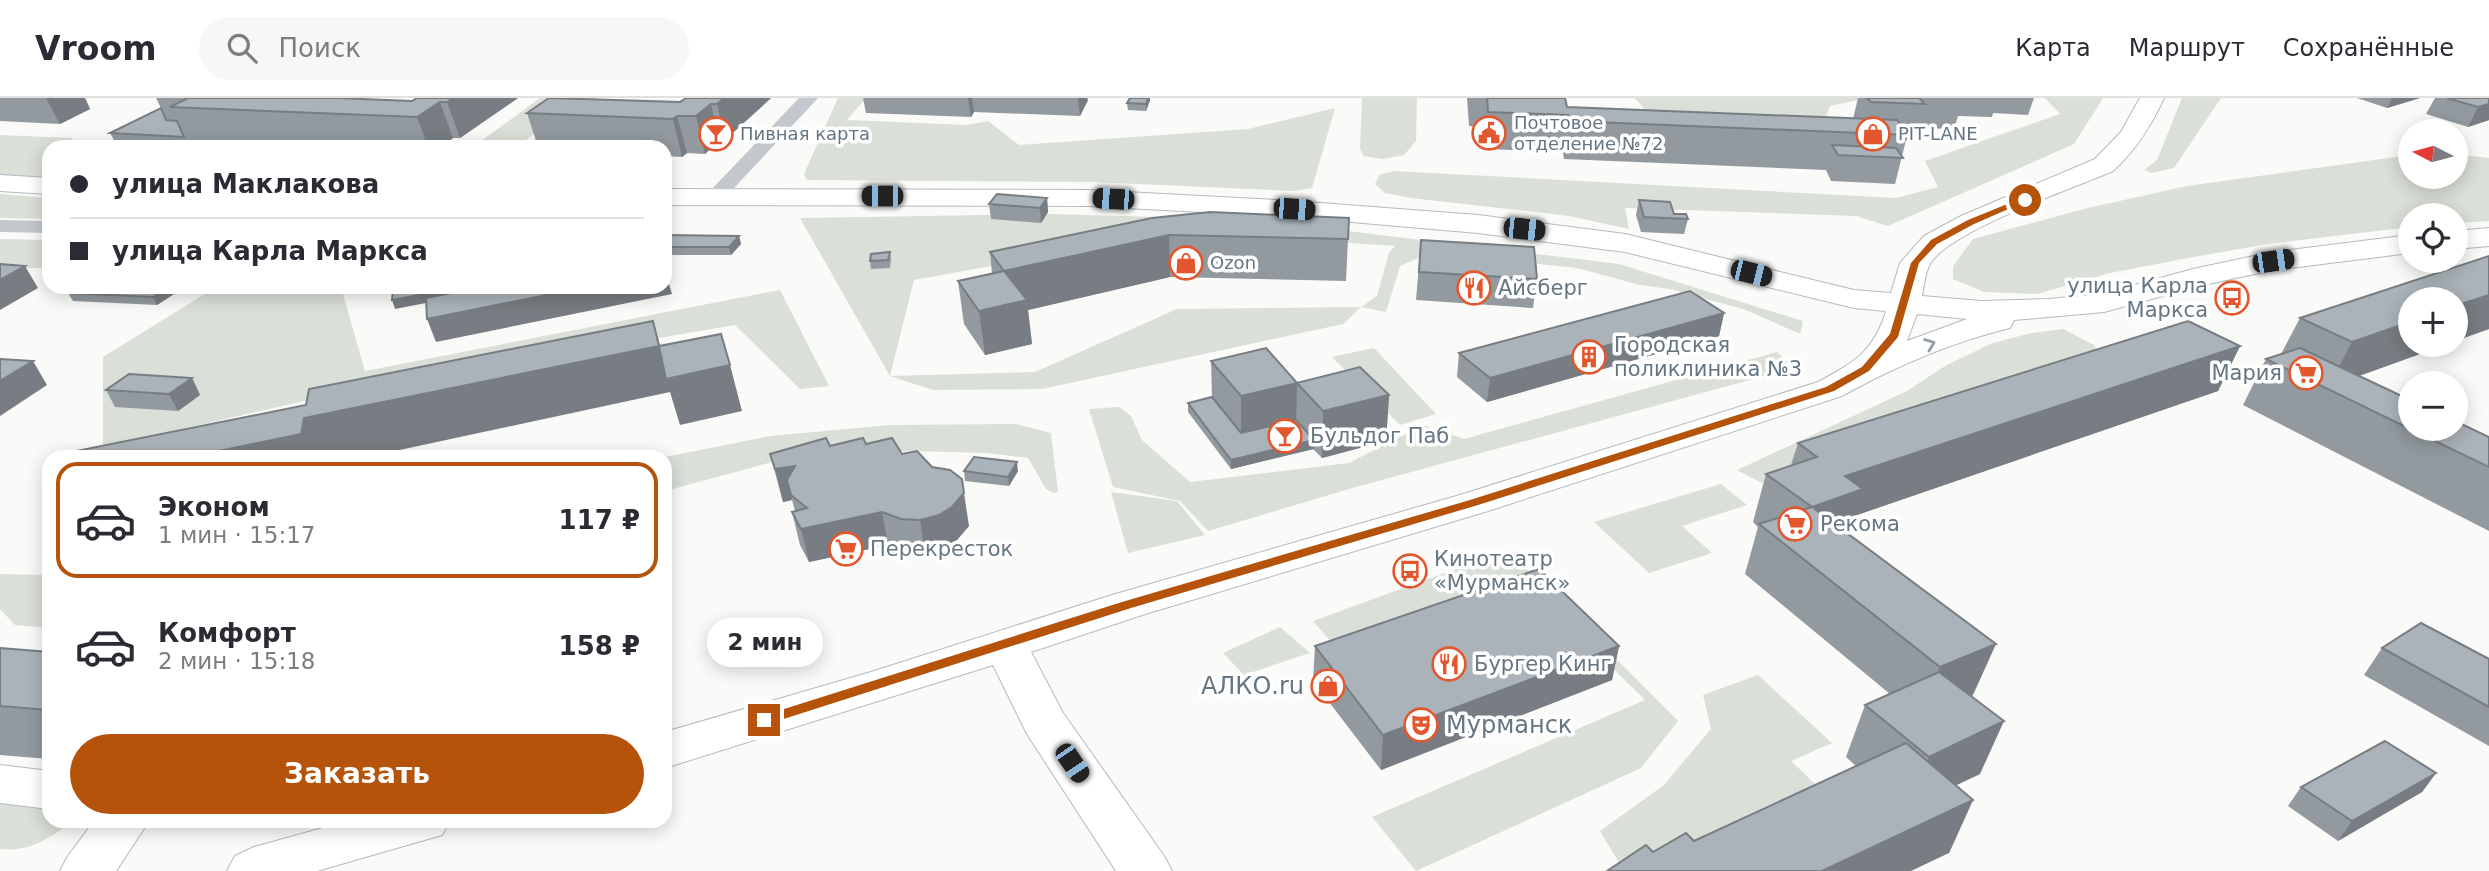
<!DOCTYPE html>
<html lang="ru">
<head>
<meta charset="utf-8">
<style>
  body { margin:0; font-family:"DejaVu Sans",sans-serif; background:#f7f7f7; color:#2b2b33; height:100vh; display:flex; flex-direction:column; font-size:26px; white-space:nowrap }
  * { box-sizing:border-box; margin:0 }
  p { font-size:23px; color:#7c7c81 }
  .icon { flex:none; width:38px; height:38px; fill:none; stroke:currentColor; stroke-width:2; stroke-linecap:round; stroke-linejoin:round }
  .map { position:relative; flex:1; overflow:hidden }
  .panel { position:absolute; left:42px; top:352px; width:630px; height:378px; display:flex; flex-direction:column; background:#fff; border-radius:21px; box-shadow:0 4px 18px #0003 }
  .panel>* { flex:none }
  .hud { position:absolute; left:42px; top:42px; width:630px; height:154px; border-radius:21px; box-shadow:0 4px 18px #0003; display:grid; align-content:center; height:154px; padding:0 28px; background:#fff }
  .needle { width:46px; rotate:276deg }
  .tools { position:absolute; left:2398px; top:21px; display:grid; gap:14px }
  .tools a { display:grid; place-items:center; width:70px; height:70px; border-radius:50%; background:#fff; box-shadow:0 4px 18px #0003; font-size:35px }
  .end { position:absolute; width:32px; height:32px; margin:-16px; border:9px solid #b45309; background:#fff; box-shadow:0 0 0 4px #fff }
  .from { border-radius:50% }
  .bubble { position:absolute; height:49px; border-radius:24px; background:#fff; box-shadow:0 4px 18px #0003; font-size:23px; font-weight:600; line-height:49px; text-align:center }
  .car { position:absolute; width:21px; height:42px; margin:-21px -10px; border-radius:9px; box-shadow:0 0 5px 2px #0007; background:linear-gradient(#222 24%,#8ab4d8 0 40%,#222 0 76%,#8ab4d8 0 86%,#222 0) }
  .hud b { display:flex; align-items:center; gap:24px; height:66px; font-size:26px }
  .hud b+b { border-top:2px solid #e1e1e2 }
  .hud i { width:18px; height:18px; background:#2b2b33 }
  ul { padding:12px 0 0; list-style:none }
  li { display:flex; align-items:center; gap:21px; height:116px; margin:0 14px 10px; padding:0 14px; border:4px solid transparent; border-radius:21px }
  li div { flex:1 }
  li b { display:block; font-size:26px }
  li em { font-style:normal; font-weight:600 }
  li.current { border-color:#b45309 }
  li>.icon { width:63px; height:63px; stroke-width:1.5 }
  .primary-button { display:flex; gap:14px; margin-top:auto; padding:14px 28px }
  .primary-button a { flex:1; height:80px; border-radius:42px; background:#b45309; color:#fff; font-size:28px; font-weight:600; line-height:80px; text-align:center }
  header { display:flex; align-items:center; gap:42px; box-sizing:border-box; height:98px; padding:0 35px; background:#fff; border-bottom:2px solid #e1e1e2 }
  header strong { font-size:33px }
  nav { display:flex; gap:38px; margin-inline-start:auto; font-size:24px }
  .search { width:490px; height:63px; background:#f7f7f7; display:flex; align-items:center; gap:18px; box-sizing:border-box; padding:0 24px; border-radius:38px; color:#7c7c81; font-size:26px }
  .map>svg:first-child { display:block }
  .green { fill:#dadfd7 }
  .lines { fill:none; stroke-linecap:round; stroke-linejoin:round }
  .secondary-casing { stroke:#b3babf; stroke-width:2 }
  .street { fill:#c3c8cc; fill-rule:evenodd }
  .secondary { fill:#fff; fill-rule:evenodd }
  .wall { fill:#929a9f }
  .shaded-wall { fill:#777d82 }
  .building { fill:#aab3b9; stroke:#777d82; stroke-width:2 }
  .oneway { stroke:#939fa8 }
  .route { fill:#b45309 }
  .labels { text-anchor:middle; stroke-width:7; stroke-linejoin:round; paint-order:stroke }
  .far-poi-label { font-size:18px; fill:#657683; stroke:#fff; text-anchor:start }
  .poi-label { font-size:21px; fill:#657683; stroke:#fff; text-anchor:start }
  .near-poi-label { font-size:24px; fill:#657683; stroke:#fff; text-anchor:end }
</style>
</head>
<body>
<header>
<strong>Vroom</strong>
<div class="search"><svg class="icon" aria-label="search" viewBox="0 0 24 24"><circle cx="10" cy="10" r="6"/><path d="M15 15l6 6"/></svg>Поиск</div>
<nav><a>Карта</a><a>Маршрут</a><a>Сохранённые</a></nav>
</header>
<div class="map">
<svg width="2489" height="773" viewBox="0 0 2489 773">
  <rect width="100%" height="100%" fill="#fafaf8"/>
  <g class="green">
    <path d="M540,0H596L566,26H547L517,49H473Z"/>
    <path d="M838,0H866L847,22L967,27L988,23L1019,47L1248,31L1335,10L1312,90L1293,93L1094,84L807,82L804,76Z"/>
    <path d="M1362,0H1417L1416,43L1404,57L1383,61L1363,58L1360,50Z"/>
    <path d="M1635,0H1867L1830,8L1820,36L1661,15L1644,11Z"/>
    <path d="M2045,0H2103L2074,46L1888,128L1856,118L1625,110L1629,131L1569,118L1411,100L1385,95L1375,86L1379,77L1394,73L1896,100L1938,89L1925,63L2060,16Z"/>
    <path d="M2182,0H2221L2174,70L2152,75L2144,72L2157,62Z"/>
    <path d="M0,37L72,40L77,49H49V82L0,78Z"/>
    <path d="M2455,56L2489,60V123L2455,125V117H2410V129L2268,146L2188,160L2110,175L2037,196L1984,194L1953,181V168L1973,141L2088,110L2187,88L2410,57V79H2455Z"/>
    <path d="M0,96L49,100V121L0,120Z"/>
    <path d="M1054,116L1157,119L1109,147L914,182L890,278L1035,274L1177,211L1361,209L1377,198L1389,155L1395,148L1287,141L1348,133L1619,166L1803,223L1800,236L1746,212L1670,191L1640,187L1577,170L1430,155L1400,168L1386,214L1361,209L1343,226L1042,291L933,292L890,278L800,120Z"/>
    <path d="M0,141L49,142V170H0Z"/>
    <path d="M216,189H341L365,273L780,192L829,288L800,291L735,227L353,292L103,349V259Z"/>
    <path d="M2063,231L2094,247L2104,268L1762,385L1737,372L1907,293L1945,268L1990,246L2031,235Z"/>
    <path d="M1374,250L1436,316L1400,327L1332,259Z"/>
    <path d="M1777,254L1794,270L1349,391L1208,433L1180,403L1113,389L1089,311L1119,309L1131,318L1142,342L1190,384L1349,365L1423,327L1464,341Z"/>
    <path d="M1016,326L1051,335L1058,394L1054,395L1046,391L1028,360L986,355L912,353L806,355L665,393V359L770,338L890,327Z"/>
    <path d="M1721,386L1747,407L1682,428L1712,455L1649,475L1594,424Z"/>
    <path d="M1111,394L1177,403L1205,437L1128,455Z"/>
    <path d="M1508,452L1678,623L1641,670L1416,773L1372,719L1645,602L1535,494L1348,563L1313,523Z"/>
    <path d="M0,476L49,477V530L15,527L0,511Z"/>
    <path d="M1280,529L1310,555L1244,577L1223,555Z"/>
    <path d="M1758,577L1832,645L1791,663L1832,702L1624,773L1600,733L1664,687L1711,631L1703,597Z"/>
    <path d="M0,702L49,707V723H69V726C47,742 28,754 0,751Z"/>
  </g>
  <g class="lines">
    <defs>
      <g id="secondary">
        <path d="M2140,0H2164C2151,28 2136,52 2113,73C2074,90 1949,133 1930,166C1925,175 1924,188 1922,198L1982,203L2049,201L2102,196L2193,171L2273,154L2410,137V155L2273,172L2199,188L2104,214L2014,222L2010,230C1952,244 1894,269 1842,298L1488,413L1142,517L1031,554L1063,615L1164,758L1172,773H1116L1027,636L993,567L665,670V634L871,574L1112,497L1460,397L1818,284C1853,265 1874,254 1886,213L1854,210L1625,154L1478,135L1294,119L1088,108L665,107V91L1088,92L1294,103L1478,117L1625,136L1854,192L1891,195L1900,165L1924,138L1961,118L2095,61L2121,34ZM1917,216L1967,221L1907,243Z"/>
        <path d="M0,77L49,80V96L0,93Z"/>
        <path d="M2489,130V148L2455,151V133Z"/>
        <path d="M0,667L49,673V711L0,705Z"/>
        <path d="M94,723H149L116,773H60L68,758Z"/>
        <path d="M348,723H450L442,737L317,773H227L235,758L254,749Z"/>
      </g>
    </defs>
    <use href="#secondary" class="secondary-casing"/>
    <g class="street">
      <path d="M799,0H818L722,103H708L705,99L708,95Z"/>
      <path d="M0,122L49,123V135L0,134Z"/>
    </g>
    <use href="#secondary" class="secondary"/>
  </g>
  <g class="wall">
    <path d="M0,0H85L90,11L60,26L0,23Z"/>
    <path d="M156,0H338L412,3L518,0L460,40H453L440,49H268L114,42L110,35L161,10Z"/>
    <path d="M771,0L725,42H719L705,56L687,55L682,59L665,58V49H538L527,15Z"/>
    <path d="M863,0H1087L1088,2L1080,18L974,14L971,19L866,15Z"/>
    <path d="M1467,0H1565L1567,9L1853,21L1858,0H2034L2028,17L1993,15L1992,19L1958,18L1954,31L1918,30L1914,43L1906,42L1895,86L1831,83L1826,72L1564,61L1563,54L1484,51L1483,29L1469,28Z"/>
    <path d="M2357,0H2420L2387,10Z"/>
    <path d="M2435,0H2489V22L2468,29L2426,16Z"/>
    <path d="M1150,2L1146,13L1128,12L1127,5Z"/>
    <path d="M1047,100L1048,114L1041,125L991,121L989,106Z"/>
    <path d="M1639,102L1688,121L1684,136L1641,134L1636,117Z"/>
    <path d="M1349,120L1346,183L1170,179L1028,212L1032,246L985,257L964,226L958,183L992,176L990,154Z"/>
    <path d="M665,137L739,138L741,146L731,157H665Z"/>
    <path d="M1421,142L1537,181L1533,210L1416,202Z"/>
    <path d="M890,154L891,162L890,170L871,171L870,163Z"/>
    <path d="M2489,158V231L2455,243L2410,247H2445L2359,278L2489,339V433L2243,307L2266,261L2281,256L2300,220Z"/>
    <path d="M68,195L174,196L157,207L73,203Z"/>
    <path d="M1724,215L1719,238L1487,304L1457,279L1459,255Z"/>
    <path d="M2240,248L2218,293L1854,418L1848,436L1973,597L1972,598L1980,676L1956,687L1973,702L1949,755L1653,754L1694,743L1856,668L1846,659L1865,607L1890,596L1745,476L1758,429L1753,424L1766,376L1791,367L1798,345Z"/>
    <path d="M1211,263L1297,285L1389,297L1386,343L1322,360L1313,351L1231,371L1188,314V305L1212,299Z"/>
    <path d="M192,280L200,297L178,313L115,309L106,292Z"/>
    <path d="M866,346L902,356L969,428L957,442L944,450L925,455L907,454L888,447L809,464L800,447L792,414L795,413L792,402L783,404L770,356L830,348Z"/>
    <path d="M964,373H1018L1009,388L965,383Z"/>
    <path d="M1315,548H1619L1612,582L1381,672L1313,583Z"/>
    <path d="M0,550L49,554V661L0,657Z"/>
    <path d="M2382,550L2489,561V648L2364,577Z"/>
    <path d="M2436,675L2422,694L2338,743L2288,708L2301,689Z"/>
  </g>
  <g class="shaded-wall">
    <path d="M46,0H85L90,11L60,26Z"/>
    <path d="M453,0H518L460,40L447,4Z"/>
    <path d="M724,0H771L725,42L717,6Z"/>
    <path d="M968,0H972L974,14L971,19Z"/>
    <path d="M1078,0H1087L1088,2L1080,18Z"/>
    <path d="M1148,0H1150V2L1146,13V6Z"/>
    <path d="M2392,0H2420L2387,10Z"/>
    <path d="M440,4L453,40L440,49H428L417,19Z"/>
    <path d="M711,6L719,42L705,56L696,18Z"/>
    <path d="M2489,6V22L2468,29L2478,9Z"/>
    <path d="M677,18L687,55L682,59L673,21Z"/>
    <path d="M1047,100L1048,114L1041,125L1040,110Z"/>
    <path d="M1169,137L1170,179L1028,212L1032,246L985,257L979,213L1004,173Z"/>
    <path d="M739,138L741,146L731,157L729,149Z"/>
    <path d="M25,168L38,190L0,212V182Z"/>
    <path d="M665,173L672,196L436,244L427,221L586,189H665Z"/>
    <path d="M168,189H170L174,196L157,207L153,199Z"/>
    <path d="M463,189H508L395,211L392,202Z"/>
    <path d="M2489,197V231L2455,243V208Z"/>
    <path d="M1724,215L1719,238L1487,304L1490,280Z"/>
    <path d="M653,223L666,268L730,267L742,313L680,327L670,294L367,359H190L304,320Z"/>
    <path d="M2410,224V247H2445L2328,289L2352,244Z"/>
    <path d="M2240,248L2218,293L1854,418L1847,440L1812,409L1845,378Z"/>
    <path d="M33,263L47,287L0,318V283Z"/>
    <path d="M192,280L200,297L178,313L169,296Z"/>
    <path d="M1297,285L1296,331L1241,344V298Z"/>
    <path d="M1389,297L1386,343L1322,360L1323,313Z"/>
    <path d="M1314,342V351L1231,371V362Z"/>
    <path d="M1017,364L1018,373L1009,388L1008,379Z"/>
    <path d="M795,368L787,382L792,402L783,404L775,371Z"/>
    <path d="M964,395L969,428L957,442L944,450L925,455L920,422Z"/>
    <path d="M882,414L888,447L809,464L801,431Z"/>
    <path d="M1996,546L1973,597L1919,621L1940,569Z"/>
    <path d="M1619,548L1612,582L1381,672L1383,637Z"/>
    <path d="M2004,623L1980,676L1906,711L1929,659Z"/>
    <path d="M2436,675L2422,694L2338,743L2352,723Z"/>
    <path d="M1973,702L1949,755L1911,773H1822Z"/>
  </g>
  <g class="building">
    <path d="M188,0H337L412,3L417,0H453L447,4H440L417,19L170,9Z"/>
    <path d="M549,0L680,4L686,0H724L717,6H711L696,18H677L673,21L527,15Z"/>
    <path d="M1130,0H1148L1146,6L1127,5Z"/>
    <path d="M1487,0H1565L1567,9L1897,22L1908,37L1570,23L1568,17L1488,14Z"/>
    <path d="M1867,0H1919L1925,6L1871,4Z"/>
    <path d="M2447,0H2489V6L2478,9Z"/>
    <path d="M161,10L166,22L177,23L184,39L110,35Z"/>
    <path d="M1832,47L1896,50L1903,60L1838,57Z"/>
    <path d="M997,96L1047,100L1040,110L989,106Z"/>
    <path d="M1639,102L1670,104L1674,116H1686L1688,121L1644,119Z"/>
    <path d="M1210,114L1349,120L1348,141L1169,137L1004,173L1027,202L979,213L958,183L1004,173L990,154L1152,120Z"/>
    <path d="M665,137L739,138L729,149H665Z"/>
    <path d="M1421,142L1534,149L1537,181L1419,174Z"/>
    <path d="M890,154L888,162L870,163L871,156Z"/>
    <path d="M2489,158V197L2455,208V201H2410V224L2352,244L2300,220Z"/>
    <path d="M0,166L25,168L0,182Z"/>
    <path d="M77,189H168L153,199L68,195Z"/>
    <path d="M408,189H463L392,202L393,192Z"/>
    <path d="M482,189H586L427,221L426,200Z"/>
    <path d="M1690,193L1724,215L1490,280L1459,255Z"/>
    <path d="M653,223L659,248L721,236L730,267L666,281L659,248L304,320L301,336L190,359H74L76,353L306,307L309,291Z"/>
    <path d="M2188,223L2240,248L1845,378L1863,391L1812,409L1996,546L1940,569L1759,426L1812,409L1766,376L1817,359L1798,345Z"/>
    <path d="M1266,250L1297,285L1360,269L1389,297L1323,313L1297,285L1241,298L1211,263Z"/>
    <path d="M2300,250L2410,302V331L2266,261Z"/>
    <path d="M0,261L33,263L0,283Z"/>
    <path d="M129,276L192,280L169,296L106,292Z"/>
    <path d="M1212,299L1241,335L1296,322L1314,342L1231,362L1188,305Z"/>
    <path d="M2455,323L2489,339V369L2410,331H2455Z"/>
    <path d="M826,340L830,348L863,340L866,346L892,340L902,356L917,353L932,369L950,372L962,381L964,395L952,409L939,417L920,422L901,421L882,414L801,431L792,414L807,410L791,397L787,382L795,368L775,371L770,356Z"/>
    <path d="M974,359L1017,364L1008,379L964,373Z"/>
    <path d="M1539,471L1619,548L1383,637L1315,548Z"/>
    <path d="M2421,525L2489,561V609L2382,550Z"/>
    <path d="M0,550L49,554V612L0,608Z"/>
    <path d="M1939,574L2004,623L1929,659L1865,607Z"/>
    <path d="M2385,643L2436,675L2352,723L2301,689Z"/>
    <path d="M1906,645L1973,702L1822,773H1607L1646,747L1653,754L1686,735L1694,743Z"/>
  </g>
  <defs><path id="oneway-chevron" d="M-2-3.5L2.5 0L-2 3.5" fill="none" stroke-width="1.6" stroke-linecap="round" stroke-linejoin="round" transform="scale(1.75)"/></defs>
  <use class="oneway" href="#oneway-chevron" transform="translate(1930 246) rotate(-21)"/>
  <path class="route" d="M2022,100L2029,102L1974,126L1937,146L1919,165L1898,239L1869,273L1834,293L1478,407L1131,510L768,626L764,628L756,622L759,619L1122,504L1470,402L1826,289L1862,269L1890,236L1911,165L1931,142L1968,122Z"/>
  <defs>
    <symbol id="civic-ring" viewBox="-11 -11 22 22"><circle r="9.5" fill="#fff" stroke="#e4572e" stroke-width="1.5"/><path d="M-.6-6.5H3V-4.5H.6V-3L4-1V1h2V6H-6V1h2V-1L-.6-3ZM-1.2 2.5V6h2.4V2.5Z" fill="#e4572e"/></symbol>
    <symbol id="bar-ring" viewBox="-11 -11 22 22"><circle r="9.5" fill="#fff" stroke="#e4572e" stroke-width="1.5"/><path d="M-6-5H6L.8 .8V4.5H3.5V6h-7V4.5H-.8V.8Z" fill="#e4572e"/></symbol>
    <symbol id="shop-ring" viewBox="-11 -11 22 22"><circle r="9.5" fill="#fff" stroke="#e4572e" stroke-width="1.5"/><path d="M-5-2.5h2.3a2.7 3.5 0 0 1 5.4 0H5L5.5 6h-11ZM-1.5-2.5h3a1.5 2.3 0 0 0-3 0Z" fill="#e4572e"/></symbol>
    <symbol id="restaurant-ring" viewBox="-11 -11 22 22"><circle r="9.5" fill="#fff" stroke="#e4572e" stroke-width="1.5"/><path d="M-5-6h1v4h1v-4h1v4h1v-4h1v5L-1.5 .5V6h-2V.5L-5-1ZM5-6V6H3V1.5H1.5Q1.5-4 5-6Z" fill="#e4572e"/></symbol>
    <symbol id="bus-ring" viewBox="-11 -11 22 22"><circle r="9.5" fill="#fff" stroke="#e4572e" stroke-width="1.5"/><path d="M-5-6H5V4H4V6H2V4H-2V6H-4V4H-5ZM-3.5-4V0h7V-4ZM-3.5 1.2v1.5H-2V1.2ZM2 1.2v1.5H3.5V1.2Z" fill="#e4572e"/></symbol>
    <symbol id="building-ring" viewBox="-11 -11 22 22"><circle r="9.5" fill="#fff" stroke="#e4572e" stroke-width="1.5"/><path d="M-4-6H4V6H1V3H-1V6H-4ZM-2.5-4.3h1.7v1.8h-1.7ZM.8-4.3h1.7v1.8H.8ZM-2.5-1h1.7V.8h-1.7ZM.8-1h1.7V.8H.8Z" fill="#e4572e"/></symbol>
    <symbol id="supermarket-ring" viewBox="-11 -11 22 22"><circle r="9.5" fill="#fff" stroke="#e4572e" stroke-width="1.5"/><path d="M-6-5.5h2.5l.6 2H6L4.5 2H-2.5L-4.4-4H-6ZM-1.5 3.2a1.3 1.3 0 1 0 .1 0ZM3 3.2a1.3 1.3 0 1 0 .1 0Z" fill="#e4572e"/></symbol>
    <symbol id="theatre-ring" viewBox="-11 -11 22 22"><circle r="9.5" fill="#fff" stroke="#e4572e" stroke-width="1.5"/><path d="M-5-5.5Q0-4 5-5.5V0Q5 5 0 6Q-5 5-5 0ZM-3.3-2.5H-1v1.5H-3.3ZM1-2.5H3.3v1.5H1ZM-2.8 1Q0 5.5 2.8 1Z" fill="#e4572e"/></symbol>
  </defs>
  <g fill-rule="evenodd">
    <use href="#civic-ring" x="1470" y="16" width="38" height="38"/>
    <use href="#bar-ring" x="697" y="17" width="38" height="38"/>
    <use href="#shop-ring" x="1854" y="17" width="38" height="38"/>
    <use href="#shop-ring" x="1167" y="146" width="38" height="38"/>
    <use href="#restaurant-ring" x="1455" y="171" width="38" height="38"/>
    <use href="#bus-ring" x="2213" y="181" width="38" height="38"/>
    <use href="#building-ring" x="1570" y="240" width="38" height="38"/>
    <use href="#supermarket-ring" x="2287" y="256" width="38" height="38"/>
    <use href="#bar-ring" x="1266" y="319" width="38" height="38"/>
    <use href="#supermarket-ring" x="1776" y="407" width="38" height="38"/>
    <use href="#supermarket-ring" x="827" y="432" width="38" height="38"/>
    <use href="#bus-ring" x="1391" y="454" width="38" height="38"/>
    <use href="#restaurant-ring" x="1430" y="547" width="38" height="38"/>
    <use href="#shop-ring" x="1309" y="569" width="38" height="38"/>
    <use href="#theatre-ring" x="1402" y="608" width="38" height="38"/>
  </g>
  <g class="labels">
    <g class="far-poi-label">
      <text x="1514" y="31">Почтовое<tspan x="1514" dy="21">отделение №72</tspan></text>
      <text x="740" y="42">Пивная карта</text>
      <text x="1898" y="42">PIT-LANE</text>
      <text x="1210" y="171">Ozon</text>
    </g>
    <g class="poi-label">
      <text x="2208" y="195" text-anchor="end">улица Карла<tspan x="2208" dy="24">Маркса</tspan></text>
      <text x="1498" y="197">Айсберг</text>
      <text x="1614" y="254">Городская<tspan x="1614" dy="24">поликлиника №3</tspan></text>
      <text x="2282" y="282" text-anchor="end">Мария</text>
      <text x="1310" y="345">Бульдог Паб</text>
      <text x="1820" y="433">Рекома</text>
      <text x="870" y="458">Перекресток</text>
      <text x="1434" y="468">Кинотеатр<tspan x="1434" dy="24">«Мурманск»</tspan></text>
      <text x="1474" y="573">Бургер Кинг</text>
    </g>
    <g class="near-poi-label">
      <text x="1304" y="596">АЛКО.ru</text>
      <text x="1446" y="635" text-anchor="start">Мурманск</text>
    </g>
  </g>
</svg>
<div class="tools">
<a><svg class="needle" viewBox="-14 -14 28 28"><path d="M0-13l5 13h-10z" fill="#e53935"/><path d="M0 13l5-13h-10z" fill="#7c7c81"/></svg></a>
<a><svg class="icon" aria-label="locate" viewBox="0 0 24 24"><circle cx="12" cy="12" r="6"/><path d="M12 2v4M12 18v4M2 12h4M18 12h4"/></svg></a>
<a>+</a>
<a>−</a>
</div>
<i class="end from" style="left:2025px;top:102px"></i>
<i class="end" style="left:764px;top:622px"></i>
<div class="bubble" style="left:707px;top:520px;width:116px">2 мин</div>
<i class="car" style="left:882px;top:98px;rotate:270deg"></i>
<i class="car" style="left:1113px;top:101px;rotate:273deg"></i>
<i class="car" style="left:1294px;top:111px;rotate:94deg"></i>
<i class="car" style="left:1524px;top:131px;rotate:96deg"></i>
<i class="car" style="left:2273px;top:163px;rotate:82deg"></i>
<i class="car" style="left:1751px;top:175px;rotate:104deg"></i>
<i class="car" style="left:1072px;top:665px;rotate:146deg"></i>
<div class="hud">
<b><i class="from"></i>улица Маклакова</b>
<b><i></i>улица Карла Маркса</b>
</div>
<section class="panel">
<ul>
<li class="current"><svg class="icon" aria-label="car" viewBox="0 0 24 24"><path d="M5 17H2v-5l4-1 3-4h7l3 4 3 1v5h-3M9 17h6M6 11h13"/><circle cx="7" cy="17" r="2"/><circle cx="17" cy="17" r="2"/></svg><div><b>Эконом</b><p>1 мин · 15:17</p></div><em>117 ₽</em></li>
<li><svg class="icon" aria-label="car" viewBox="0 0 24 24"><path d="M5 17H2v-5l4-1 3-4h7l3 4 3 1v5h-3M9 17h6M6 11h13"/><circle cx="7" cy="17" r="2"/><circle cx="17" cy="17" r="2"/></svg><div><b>Комфорт</b><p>2 мин · 15:18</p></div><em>158 ₽</em></li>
</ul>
<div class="primary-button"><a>Заказать</a></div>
</section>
</div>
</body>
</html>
